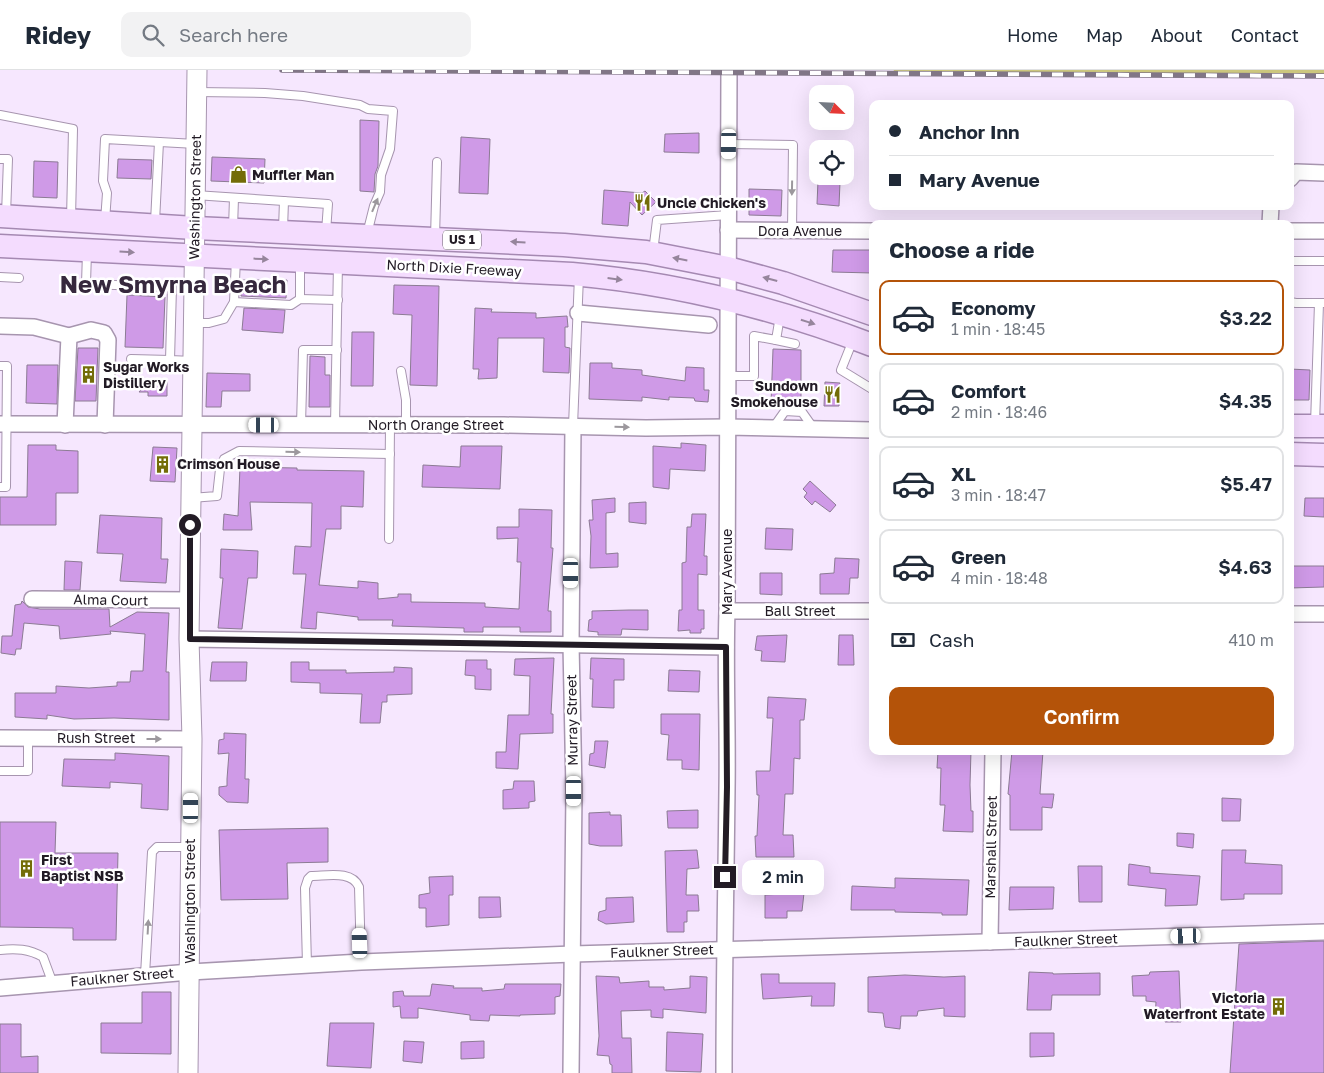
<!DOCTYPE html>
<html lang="en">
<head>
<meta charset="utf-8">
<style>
  body { margin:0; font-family:"Golos Text",sans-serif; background:#f2f2f3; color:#1f2937; height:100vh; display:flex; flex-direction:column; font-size:19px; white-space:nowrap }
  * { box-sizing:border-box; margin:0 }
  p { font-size:16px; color:#747a83 }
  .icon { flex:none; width:28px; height:28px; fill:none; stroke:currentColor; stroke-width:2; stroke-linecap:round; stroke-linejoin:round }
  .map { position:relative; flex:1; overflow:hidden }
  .sheet { position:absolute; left:869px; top:150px; width:425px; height:535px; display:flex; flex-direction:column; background:#fff; border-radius:10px; box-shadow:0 5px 20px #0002 }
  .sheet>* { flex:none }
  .guide { position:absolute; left:869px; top:30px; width:425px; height:110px; border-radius:10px; box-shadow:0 5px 20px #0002; display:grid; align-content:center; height:110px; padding:0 20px; background:#fff }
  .needle { width:32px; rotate:114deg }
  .buttons { position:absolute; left:809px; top:15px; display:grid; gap:10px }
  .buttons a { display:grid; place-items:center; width:45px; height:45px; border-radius:10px; background:#fff; box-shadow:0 5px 20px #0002; font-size:25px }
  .end { position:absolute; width:22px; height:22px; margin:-11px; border:6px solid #221b25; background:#fff; box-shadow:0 0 0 2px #fff }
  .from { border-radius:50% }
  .bubble { position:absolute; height:35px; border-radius:10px; background:#fff; box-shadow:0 5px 20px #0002; font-size:16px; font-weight:600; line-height:35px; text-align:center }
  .car { position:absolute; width:15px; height:30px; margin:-15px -8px; border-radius:6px; box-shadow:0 0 4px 1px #0007; background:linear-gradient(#fff 24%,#345 0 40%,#fff 0 76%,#345 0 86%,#fff 0) }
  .guide b { display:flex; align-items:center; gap:18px; height:48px; font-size:19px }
  .guide b+b { border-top:1px solid #e0e1e3 }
  .guide i { width:12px; height:12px; background:#1f2937 }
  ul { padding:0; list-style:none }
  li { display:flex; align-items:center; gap:15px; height:75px; margin:0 10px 8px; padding:0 10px; border:2px solid #e0e1e3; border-radius:10px }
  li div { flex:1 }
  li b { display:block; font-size:19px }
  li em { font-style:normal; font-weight:600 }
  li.selected { border-color:#b45309 }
  li>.icon { width:45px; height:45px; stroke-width:1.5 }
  h2 { padding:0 20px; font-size:22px; line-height:60px }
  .pay { display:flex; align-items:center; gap:12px; height:55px; padding:0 20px; font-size:19px }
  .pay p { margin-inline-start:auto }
  .primary-button { display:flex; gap:10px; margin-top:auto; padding:10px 20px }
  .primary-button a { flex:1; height:58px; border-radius:10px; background:#b45309; color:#fff; font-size:20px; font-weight:600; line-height:58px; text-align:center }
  header { display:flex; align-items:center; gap:30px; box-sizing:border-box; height:70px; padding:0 25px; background:#fff; border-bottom:1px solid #e0e1e3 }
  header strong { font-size:24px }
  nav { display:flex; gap:28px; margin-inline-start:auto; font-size:18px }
  .search { width:350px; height:45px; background:#f2f2f3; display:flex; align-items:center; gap:12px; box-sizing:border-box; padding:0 18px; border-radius:10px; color:#747a83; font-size:19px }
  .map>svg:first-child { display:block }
  .green { fill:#ccc77e }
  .building { fill:#cf9ae7; stroke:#8c7b94 }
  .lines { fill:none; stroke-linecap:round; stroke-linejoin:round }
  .service-casing { stroke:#a795af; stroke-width:10 }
  .minor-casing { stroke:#a795af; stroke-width:18 }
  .tertiary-casing { stroke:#a795af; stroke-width:21 }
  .primary-casing { stroke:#a589b2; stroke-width:25 }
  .service { stroke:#fff; stroke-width:8 }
  .minor { stroke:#fff; stroke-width:15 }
  .tertiary { stroke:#fff; stroke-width:19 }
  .primary { stroke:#f4dcfe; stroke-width:22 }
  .rail-casing { stroke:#817686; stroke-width:5.5 }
  .rail { stroke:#fff; stroke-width:4; stroke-dasharray:11; stroke-linecap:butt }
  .oneway { fill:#9c989d }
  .oneway2 { fill:#96859c }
  .route { stroke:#221b25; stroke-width:6 }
  .labels { text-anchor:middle; stroke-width:5; stroke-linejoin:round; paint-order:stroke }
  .shield { fill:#fff; stroke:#645f66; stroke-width:1 }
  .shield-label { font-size:12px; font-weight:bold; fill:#221b25 }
  .poi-label { font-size:14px; font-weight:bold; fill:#221b25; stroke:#fff; text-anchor:start }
  .street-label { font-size:14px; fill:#221b25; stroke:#fff }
  .town-label { font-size:24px; font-weight:bold; fill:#36283d; stroke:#fff }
</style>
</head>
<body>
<header>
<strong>Ridey</strong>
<div class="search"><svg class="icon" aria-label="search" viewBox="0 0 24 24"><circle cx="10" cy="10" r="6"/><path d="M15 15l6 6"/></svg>Search here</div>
<nav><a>Home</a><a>Map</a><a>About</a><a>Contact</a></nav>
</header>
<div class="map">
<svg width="1324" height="1003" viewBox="0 0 1324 1003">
  <rect width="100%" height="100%" fill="#f6e7fe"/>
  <path class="green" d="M894,0H1324V6L892,4Z"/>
  <g class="building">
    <path d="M360,50L379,51L378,96L375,104L374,122L360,121Z"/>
    <path d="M699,63V83L664,82L665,64Z"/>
    <path d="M461,67L490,69L488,124L459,123Z"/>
    <path d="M212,87L265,89L264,113L211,111Z"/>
    <path d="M118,89L152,90L151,109L117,108Z"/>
    <path d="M34,91L58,92L57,128L33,127Z"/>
    <path d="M818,111L840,112L839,136L817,134Z"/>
    <path d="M749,119L782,120L781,146L749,145Z"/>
    <path d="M604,120L642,123L645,121L656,132L642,145L630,132L628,156L602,154Z"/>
    <path d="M833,180H872V203L832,202Z"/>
    <path d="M242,210H287L286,228L241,226Z"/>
    <path d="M394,215L439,216L437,316L410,315L412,245L393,244Z"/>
    <path d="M127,225L165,227L163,278L125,277Z"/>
    <path d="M244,238L285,240L283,263L242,260Z"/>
    <path d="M475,238L492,239L491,242L536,243V248L567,246L568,257H565V277L570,278L569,303L543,302L544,268H498L497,308L478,309L479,299H473Z"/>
    <path d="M352,262H374L373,316H351Z"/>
    <path d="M78,278H98L96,331H75Z"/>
    <path d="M773,279L801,280V334H771Z"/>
    <path d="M310,286L325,287V305H330V337H309Z"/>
    <path d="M590,293H612V298L642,300V305L685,311L686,297L704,298V320H709L708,332L695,331L694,328L669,327V330L642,327V331L589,329Z"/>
    <path d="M27,295H58L57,334L26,333Z"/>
    <path d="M1290,299L1310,300L1309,330H1290Z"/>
    <path d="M207,303L250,304V321H222L221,337H206Z"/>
    <path d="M150,310H167V326H148V322H139Z"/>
    <path d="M825,312L840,313L839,336H824Z"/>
    <path d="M681,373L706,375L705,401L670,399L669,419L653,417V376L681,378Z"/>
    <path d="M28,375H56V380L78,381V423H56V455H0V427H27Z"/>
    <path d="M461,376H502L500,419L422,417L423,395L460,397Z"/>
    <path d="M153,377L177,378L175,412L150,411Z"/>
    <path d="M240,397L297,398V400L364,401L363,437L341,436V459H326L319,515L358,518V511L378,513V529L398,527V524H411V532L485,533V537L519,539L521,492H517L518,468L497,469V457H519V439L552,440L551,478H553L548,541H551V562H520V557H483V562H464V558L392,556L393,550H358V547L317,542L316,559L301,558L306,504H293L295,476L311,477L312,433L250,432L252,460H223L224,444L238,446Z"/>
    <path d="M810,411L836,435L830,442L815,431L812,435L804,427L807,423L803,419Z"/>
    <path d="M615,428V442L606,443V484L618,483V497L590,498L591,466L589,450H593L592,430Z"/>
    <path d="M1305,428H1324V447L1304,446Z"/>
    <path d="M646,432V454L629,452V433Z"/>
    <path d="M692,444H706L704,486H707V505L698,504V540H704V559H701V563H690V560L678,561L679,540H682V493L686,492L687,457H691Z"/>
    <path d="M100,445L162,448L161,489H168L166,513L120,511L123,484L97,483Z"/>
    <path d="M766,458L793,459L792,480L765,479Z"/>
    <path d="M221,479L258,481L257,508H248L242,559L218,558L223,508H220Z"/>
    <path d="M835,488L859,489L858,508H850L849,524H820V504L834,503Z"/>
    <path d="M65,491L82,492L80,520H64Z"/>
    <path d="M1290,496H1324V517L1290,518Z"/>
    <path d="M760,503H782V525L760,524Z"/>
    <path d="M22,531L28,537L40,539H109L110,557L137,542L169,543L166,602H169V650L114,648L74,649L47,645V649L15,647V623H56V616L89,618L117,616V612H130L131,601H143L145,564L110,561L111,564L60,569L59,556L24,553L21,579H16L15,585L1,583L2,566H12L15,535L21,534Z"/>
    <path d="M629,540H648V560L622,559L621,565H598V562L588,561L589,550L592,549V541Z"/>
    <path d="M787,565L785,592L761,591L762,581L755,580L757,566Z"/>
    <path d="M839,565H853L854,595H838Z"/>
    <path d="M554,588L551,644H553V663L520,664L518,699L496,698V682H506L508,645H529L530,606L514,605L515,589Z"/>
    <path d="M591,588L624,589V610H614V638L592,637L593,609H590Z"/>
    <path d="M466,590H487V599H491V620L475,619V606L465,605Z"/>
    <path d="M212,592H247L246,611H210Z"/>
    <path d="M291,592H309V600H346V603L394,602V597L412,598V624L387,625V632H382L380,653H360L362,624L320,623V613L291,612Z"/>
    <path d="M669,600L700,601L699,622L668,621Z"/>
    <path d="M768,627L806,629L804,650H800V689L794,688L793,724H785L783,765H793L794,787H756L755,766H757L759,725H757L756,701H770L773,648H767Z"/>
    <path d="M661,644H700L699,700L682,699V690H667L669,665L661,664Z"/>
    <path d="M224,663L246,664L245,709H249L248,733L227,732L219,725V717L227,716V709L229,683L218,684L219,670L224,669Z"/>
    <path d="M595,671H608L605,698L589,695L590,684L594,683Z"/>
    <path d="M938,681H971L970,715L971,741H973V762L943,761L945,735H940L941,698H937Z"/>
    <path d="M1012,681H1043L1040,724H1054L1052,738L1042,737V760H1010V725L1008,724Z"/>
    <path d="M115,683L169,686L168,740L141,738L142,714L110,712V718L62,716L64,689L115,690Z"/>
    <path d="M514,711H534L535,731L529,732V738L503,739V720L513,719Z"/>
    <path d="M1222,728L1241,729L1240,751H1222Z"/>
    <path d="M698,740V758H668L667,741Z"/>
    <path d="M610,742V745H621L622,776H600L589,774V743Z"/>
    <path d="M0,752H56L55,783H118L116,870H73V858L0,857Z"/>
    <path d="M328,758V792L287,793L288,829L221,830L219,760Z"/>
    <path d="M1177,763L1194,764L1193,778L1177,776Z"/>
    <path d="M697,780L699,798L687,799L686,825H698L699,841H687V852H684V862H667L665,781Z"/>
    <path d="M1222,780H1246L1245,793L1282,795V824H1244V829L1221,830Z"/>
    <path d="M1129,794L1150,797V803L1200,806L1197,835L1165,836L1166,819L1128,815Z"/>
    <path d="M784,795L807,796L802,841H787V848H765V825L783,824Z"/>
    <path d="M1078,796H1102V832H1079Z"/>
    <path d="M453,806V825H449V855L426,857V838H419V825L430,823L429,807Z"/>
    <path d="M895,808L969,810L967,845H942V843L895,842V840H851L852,816L895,818Z"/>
    <path d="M1010,817H1054L1053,839L1009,840Z"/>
    <path d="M479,827H500L501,847L479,848Z"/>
    <path d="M633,827L634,852L606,854L598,850L599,842L606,840V828Z"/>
    <path d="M1324,871V1003H1230L1239,874Z"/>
    <path d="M1179,901L1181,952H1165V948L1155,949L1156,932L1146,931V926H1133L1132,906L1149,905L1150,902Z"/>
    <path d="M1029,902L1053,903V904L1100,903V925H1052L1051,940H1027Z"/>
    <path d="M761,904H779V913H835L834,936H811L812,926L763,929Z"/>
    <path d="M905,905L944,907L965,906V947L944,946V938L918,941L917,946H901L900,959L885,957L883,943L868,942V907Z"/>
    <path d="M596,906L619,907L620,913L649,911V917H664V920L690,918V906L707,907L706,943L663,939V948L651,947V940L621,941L622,968H631L632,1003H612V995L610,994L609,986L597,985L599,966Z"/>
    <path d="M432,914L454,916L453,918H482V921L504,919L505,914H561L560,926L555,927V944L520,945V946L490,945L489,951L470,950V945L418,938V948H401L400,936L393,937V922L403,921L404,926H430Z"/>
    <path d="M142,922H171V984L101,983V953H142Z"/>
    <path d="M330,953H374L371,998L327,996Z"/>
    <path d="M0,954H21V987L38,986V1003H0Z"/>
    <path d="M667,962L703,964L701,1002L666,1001Z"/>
    <path d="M1030,963H1054V986L1030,987Z"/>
    <path d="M404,971L424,972L422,993L403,991Z"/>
    <path d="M484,971V988L461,989V972Z"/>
  </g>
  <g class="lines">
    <defs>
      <g id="service">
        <path d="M196,22L265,23L303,26L360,35L368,39L393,41L390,79L381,105L380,122L374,136L367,164"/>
        <path d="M0,45L73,59L71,149"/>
        <path d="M729,74L793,75L792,161"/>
        <path d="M0,89H8L6,145"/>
        <path d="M195,125L328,134L326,162"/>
        <path d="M105,151L107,123L103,111L105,69L196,74"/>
        <path d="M155,152L159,72"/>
        <path d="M233,158L234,128"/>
        <path d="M283,159L284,131"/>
        <path d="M435,168L437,92"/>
        <path d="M87,182L86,214L172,217L170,290L193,291"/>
        <path d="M653,182L657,150L728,145"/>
        <path d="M1290,191H1324"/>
        <path d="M0,207L19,208"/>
        <path d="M300,229V193"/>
        <path d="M234,232L236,189"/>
        <path d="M1290,232L1296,233H1323"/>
        <path d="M194,253H209L224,249L234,232L291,235L300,229L338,230"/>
        <path d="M776,270L795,274"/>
        <path d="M853,270L841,300L872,319"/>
        <path d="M131,289L170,290"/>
        <path d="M0,296H7L6,417H0"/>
        <path d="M401,301L406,330V355"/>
        <path d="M727,306H754V266L776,270L780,246"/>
        <path d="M1315,354L1319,233"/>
        <path d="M301,355L303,280H337"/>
        <path d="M335,355L338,194"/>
        <path d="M573,356L579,206"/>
        <path d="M773,358L785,341L802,342L814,359"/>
        <path d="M191,428L217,426L220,399L224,389L239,381L390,384"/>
        <path d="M389,469L390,355"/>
        <path d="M0,701H28V668"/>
        <path d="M0,880C16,878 29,879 43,887L53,914"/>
        <path d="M307,895L305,818L308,809L311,806C327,806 352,800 359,817L361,892"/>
        <path d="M145,905L152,782L157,777H191"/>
      </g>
      <g id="minor">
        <path d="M1290,109L1296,102L1324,103"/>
        <path d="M1270,154L1271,136"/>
        <path d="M728,160L872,161"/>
        <path d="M1290,161H1324"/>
        <path d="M578,243L709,255"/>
        <path d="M0,256L34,257L69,266L65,355"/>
        <path d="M69,266L91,260L104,263L108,270L105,355"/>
        <path d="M0,354L504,355L646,358L727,357L872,360"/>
        <path d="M32,529L190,530"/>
        <path d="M727,541H872"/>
        <path d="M1290,544H1324"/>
        <path d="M189,569L726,577"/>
        <path d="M0,668L192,669"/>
        <path d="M990,872L993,681"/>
        <path d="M0,918L190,902L361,892L573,884L1324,862"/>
        <path d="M571,1003L574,721L571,574L573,356"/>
        <path d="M724,1003C724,908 726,814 727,719C728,659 725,600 727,541L729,0"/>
      </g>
      <path id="tertiary" d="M188,1003L192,669L189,569L191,428L197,0"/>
      <g id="primary">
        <path d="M0,146L195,158L564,175L646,182L728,198L783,213L872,244"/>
        <path d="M0,176L572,204C675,213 776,238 872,275"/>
        <path d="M1290,356H1324"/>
        <path d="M1290,384L1324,385"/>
      </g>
    </defs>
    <use href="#service" class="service-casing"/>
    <use href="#minor" class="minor-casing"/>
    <use href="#tertiary" class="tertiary-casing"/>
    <use href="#primary" class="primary-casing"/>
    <use href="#service" class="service"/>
    <use href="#minor" class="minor"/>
    <use href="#tertiary" class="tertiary"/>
    <use href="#primary" class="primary"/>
    <defs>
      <path id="rail" d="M282,0L1324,6"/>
    </defs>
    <use href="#rail" class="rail-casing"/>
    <use href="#rail" class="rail"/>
  </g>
  <defs><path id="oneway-solid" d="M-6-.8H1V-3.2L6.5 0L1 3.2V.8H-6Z" transform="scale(1.25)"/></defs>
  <g class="oneway">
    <use href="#oneway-solid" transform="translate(792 118) rotate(91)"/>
    <use href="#oneway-solid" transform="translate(375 135) rotate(-67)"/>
    <use href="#oneway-solid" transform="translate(622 357) rotate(2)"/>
    <use href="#oneway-solid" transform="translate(293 382) rotate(1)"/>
    <use href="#oneway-solid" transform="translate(154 669)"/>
    <use href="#oneway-solid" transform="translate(148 857) rotate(-87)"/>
  </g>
  <g class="oneway2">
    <use href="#oneway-solid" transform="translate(518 172) rotate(-177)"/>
    <use href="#oneway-solid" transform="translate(127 182) rotate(3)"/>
    <use href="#oneway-solid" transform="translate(261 189) rotate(3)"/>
    <use href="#oneway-solid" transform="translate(680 189) rotate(-169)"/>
    <use href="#oneway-solid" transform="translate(615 209) rotate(7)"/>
    <use href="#oneway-solid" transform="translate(770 209) rotate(-165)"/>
    <use href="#oneway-solid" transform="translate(808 252) rotate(18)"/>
  </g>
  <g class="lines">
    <path class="route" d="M190,455V569L726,577L727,717L725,807"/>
  </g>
  <defs>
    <symbol id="shop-bare" viewBox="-9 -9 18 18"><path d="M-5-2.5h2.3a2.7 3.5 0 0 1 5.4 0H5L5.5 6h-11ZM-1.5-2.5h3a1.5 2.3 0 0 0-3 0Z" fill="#736c08" stroke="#fff" stroke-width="2.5" paint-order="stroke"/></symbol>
    <symbol id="restaurant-bare" viewBox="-9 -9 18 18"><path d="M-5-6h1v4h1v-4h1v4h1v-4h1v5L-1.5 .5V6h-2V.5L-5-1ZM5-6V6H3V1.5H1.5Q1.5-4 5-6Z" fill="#736c08" stroke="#fff" stroke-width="2.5" paint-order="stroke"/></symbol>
    <symbol id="building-bare" viewBox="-9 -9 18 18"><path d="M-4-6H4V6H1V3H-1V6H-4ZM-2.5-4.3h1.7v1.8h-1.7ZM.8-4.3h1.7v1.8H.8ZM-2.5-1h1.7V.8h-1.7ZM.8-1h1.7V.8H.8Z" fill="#736c08" stroke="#fff" stroke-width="2.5" paint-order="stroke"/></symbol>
  </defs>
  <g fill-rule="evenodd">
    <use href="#shop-bare" x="226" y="92" width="25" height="25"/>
    <use href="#restaurant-bare" x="630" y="120" width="25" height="25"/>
    <use href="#building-bare" x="76" y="292" width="25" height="25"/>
    <use href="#restaurant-bare" x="820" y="312" width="25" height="25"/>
    <use href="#building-bare" x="150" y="382" width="25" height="25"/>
    <use href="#building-bare" x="14" y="786" width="25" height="25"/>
    <use href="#building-bare" x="1266" y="924" width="25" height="25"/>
  </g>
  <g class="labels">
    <rect class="shield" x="443" y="160.5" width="38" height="19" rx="4"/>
    <g class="shield-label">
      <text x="462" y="174">US 1</text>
    </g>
    <g class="poi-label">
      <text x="252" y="110">Muffler Man</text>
      <text x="657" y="138">Uncle Chicken's</text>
      <text x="103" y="302">Sugar Works<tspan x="103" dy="16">Distillery</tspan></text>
      <text x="818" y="321" text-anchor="end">Sundown<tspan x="818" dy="16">Smokehouse</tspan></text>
      <text x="177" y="399">Crimson House</text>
      <text x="41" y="795">First<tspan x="41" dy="16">Baptist NSB</tspan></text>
      <text x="1265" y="933" text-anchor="end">Victoria<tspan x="1265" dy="16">Waterfront Estate</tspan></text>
    </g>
    <g class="street-label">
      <text transform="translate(195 127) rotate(-89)" y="5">Washington Street</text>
      <text x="800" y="166">Dora Avenue</text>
      <text transform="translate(454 198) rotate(3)" y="5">North Dixie Freeway</text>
      <text x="436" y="360">North Orange Street</text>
      <text transform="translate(727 502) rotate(-90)" y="5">Mary Avenue</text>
      <text transform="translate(111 530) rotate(1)" y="5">Alma Court</text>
      <text x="800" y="546">Ball Street</text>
      <text transform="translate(572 650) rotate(-91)" y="5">Murray Street</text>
      <text x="96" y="673">Rush Street</text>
      <text transform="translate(991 777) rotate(-89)" y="5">Marshall Street</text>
      <text transform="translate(190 831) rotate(-90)" y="5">Washington Street</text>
      <text transform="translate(1066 870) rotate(-2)" y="5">Faulkner Street</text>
      <text transform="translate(662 881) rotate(-2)" y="5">Faulkner Street</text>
      <text transform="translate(122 907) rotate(-5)" y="5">Faulkner Street</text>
    </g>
    <g class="town-label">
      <text x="173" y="223">New Smyrna Beach</text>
    </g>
  </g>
</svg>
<div class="buttons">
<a><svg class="needle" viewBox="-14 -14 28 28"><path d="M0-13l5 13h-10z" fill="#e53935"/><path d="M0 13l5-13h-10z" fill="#747a83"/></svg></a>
<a><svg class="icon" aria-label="locate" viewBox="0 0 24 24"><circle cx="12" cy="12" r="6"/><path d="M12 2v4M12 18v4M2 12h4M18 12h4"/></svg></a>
</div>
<i class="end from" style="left:190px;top:455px"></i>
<i class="end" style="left:725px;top:807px"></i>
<div class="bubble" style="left:742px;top:790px;width:82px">2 min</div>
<i class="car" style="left:729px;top:74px;rotate:181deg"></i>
<i class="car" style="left:264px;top:355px;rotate:270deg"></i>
<i class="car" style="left:571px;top:503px;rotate:180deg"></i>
<i class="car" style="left:574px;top:721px;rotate:180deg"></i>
<i class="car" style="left:191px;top:738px;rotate:0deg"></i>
<i class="car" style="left:1186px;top:866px;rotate:268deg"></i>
<i class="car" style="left:360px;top:873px;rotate:358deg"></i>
<div class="guide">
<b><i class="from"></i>Anchor Inn</b>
<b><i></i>Mary Avenue</b>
</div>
<section class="sheet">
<h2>Choose a ride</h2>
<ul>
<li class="selected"><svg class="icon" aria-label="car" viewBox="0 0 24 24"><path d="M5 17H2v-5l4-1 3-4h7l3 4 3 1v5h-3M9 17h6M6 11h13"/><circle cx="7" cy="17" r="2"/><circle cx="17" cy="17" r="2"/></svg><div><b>Economy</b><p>1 min · 18:45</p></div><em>$3.22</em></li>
<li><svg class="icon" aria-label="car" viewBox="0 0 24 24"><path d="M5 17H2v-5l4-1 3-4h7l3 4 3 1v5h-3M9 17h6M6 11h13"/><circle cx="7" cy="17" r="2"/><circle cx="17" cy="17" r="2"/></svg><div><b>Comfort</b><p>2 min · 18:46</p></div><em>$4.35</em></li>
<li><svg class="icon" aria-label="car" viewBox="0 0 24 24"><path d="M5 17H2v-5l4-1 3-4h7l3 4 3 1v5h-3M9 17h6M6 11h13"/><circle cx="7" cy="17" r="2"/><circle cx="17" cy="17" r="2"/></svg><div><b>XL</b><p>3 min · 18:47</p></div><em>$5.47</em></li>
<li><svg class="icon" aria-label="car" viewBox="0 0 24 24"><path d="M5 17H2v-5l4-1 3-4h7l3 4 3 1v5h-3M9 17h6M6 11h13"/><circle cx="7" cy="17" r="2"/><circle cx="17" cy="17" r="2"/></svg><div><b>Green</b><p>4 min · 18:48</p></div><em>$4.63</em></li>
</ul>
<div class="pay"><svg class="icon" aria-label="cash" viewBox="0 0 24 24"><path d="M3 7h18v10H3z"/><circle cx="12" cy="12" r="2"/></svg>Cash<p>410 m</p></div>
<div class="primary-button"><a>Confirm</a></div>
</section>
</div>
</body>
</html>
